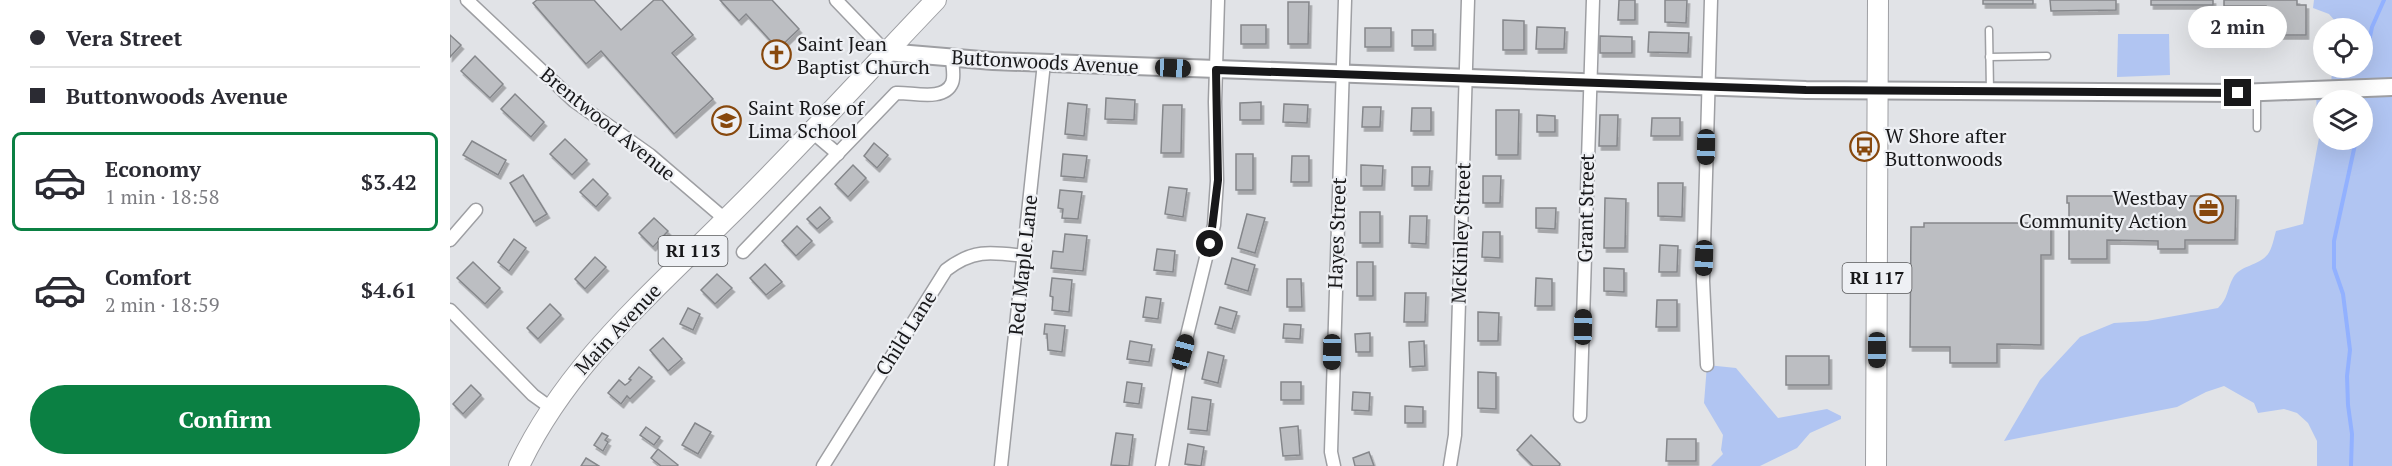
<!DOCTYPE html>
<html lang="en">
<head>
<meta charset="utf-8">
<style>
  body { margin:0; font-family:"PT Serif",serif; background:#f7f7f7; color:#2b2b33; height:100vh; display:flex; flex-direction:column; font-size:22px; white-space:nowrap }
  * { box-sizing:border-box; margin:0 }
  p { font-size:20px; color:#7c7c81 }
  .icon { flex:none; width:33px; height:33px; fill:none; stroke:currentColor; stroke-width:2; stroke-linecap:round; stroke-linejoin:round }
  .map { position:relative; flex:1; overflow:hidden }
  .details { display:flex; flex-direction:column; background:#fff; width:450px }
  .details>* { flex:none }
  .top-card { display:grid; align-content:center; height:132px; padding:0 30px; background:#fff }
  .buttons { position:absolute; left:1863px; top:18px; display:grid; gap:12px }
  .buttons a { display:grid; place-items:center; width:60px; height:60px; border-radius:50%; background:#fff; box-shadow:0 6px 24px #0002; font-size:30px }
  .end { position:absolute; width:27px; height:27px; margin:-14px; border:8px solid #18181a; background:#fff; box-shadow:0 0 0 3px #fff }
  .from { border-radius:50% }
  .bubble { position:absolute; height:42px; border-radius:21px; background:#fff; box-shadow:0 6px 24px #0002; font-size:20px; font-weight:600; line-height:42px; text-align:center }
  .car { position:absolute; width:18px; height:36px; margin:-18px -9px; border-radius:8px; box-shadow:0 0 4px 2px #0007; background:linear-gradient(#222 24%,#8ab4d8 0 40%,#222 0 76%,#8ab4d8 0 86%,#222 0) }
  .top-card b { display:flex; align-items:center; gap:21px; height:57px; font-size:22px }
  .top-card b+b { border-top:2px solid #e1e1e2 }
  .top-card i { width:15px; height:15px; background:#2b2b33 }
  ul { padding:0; list-style:none }
  li { display:flex; align-items:center; gap:18px; height:99px; margin:0 12px 9px; padding:0 18px; border:3px solid transparent; border-radius:9px }
  li div { flex:1 }
  li b { display:block; font-size:22px }
  li em { font-style:normal; font-weight:600 }
  li.active { border-color:#0b8043 }
  li>.icon { width:54px; height:54px; stroke-width:1.5 }
  .button { display:flex; gap:12px; margin-top:auto; padding:12px 30px }
  .button a { flex:1; height:69px; border-radius:36px; background:#0b8043; color:#fff; font-size:24px; font-weight:600; line-height:69px; text-align:center }
  main { display:flex; flex:1; min-height:0 }
  .map>svg:first-child { display:block }
  .green { fill:#b1c5f2; fill-rule:evenodd }
  .lines { fill:none; stroke-linecap:round; stroke-linejoin:round }
  .stream { stroke:#92b1ff; stroke-width:4 }
  .building { fill:#bcbec2; stroke:#85878b; stroke-width:1.5; filter:url(#shadow) }
  .lane-casing { stroke:#9e9fa3; stroke-width:9 }
  .street-casing { stroke:#9e9fa3; stroke-width:15 }
  .secondary-casing { stroke:#9e9fa3; stroke-width:20 }
  .primary-casing { stroke:#9e9fa3; stroke-width:22 }
  .lane { stroke:#fff; stroke-width:6 }
  .street { stroke:#fff; stroke-width:12 }
  .secondary { stroke:#fff; stroke-width:16 }
  .primary { stroke:#fff; stroke-width:20 }
  .route { stroke:#18181a; stroke-width:8 }
  .labels { text-anchor:middle; stroke-width:4.5; stroke-linejoin:round; paint-order:stroke }
  .shield { fill:#eef0f4; stroke:#58595b; stroke-width:1.5 }
  .shield-label { font-size:18px; font-weight:bold; fill:#18181a }
  .poi-label { font-size:20px; fill:#18181a; stroke:#eef0f4; text-anchor:start }
  .street-label { font-size:20px; fill:#18181a; stroke:#eef0f4 }
</style>
</head>
<body>
<main>
<section class="details">
<div class="top-card">
<b><i class="from"></i>Vera Street</b>
<b><i></i>Buttonwoods Avenue</b>
</div>
<ul>
<li class="active"><svg class="icon" aria-label="car" viewBox="0 0 24 24"><path d="M5 17H2v-5l4-1 3-4h7l3 4 3 1v5h-3M9 17h6M6 11h13"/><circle cx="7" cy="17" r="2"/><circle cx="17" cy="17" r="2"/></svg><div><b>Economy</b><p>1 min · 18:58</p></div><em>$3.42</em></li>
<li><svg class="icon" aria-label="car" viewBox="0 0 24 24"><path d="M5 17H2v-5l4-1 3-4h7l3 4 3 1v5h-3M9 17h6M6 11h13"/><circle cx="7" cy="17" r="2"/><circle cx="17" cy="17" r="2"/></svg><div><b>Comfort</b><p>2 min · 18:59</p></div><em>$4.61</em></li>
</ul>
<div class="button"><a>Confirm</a></div>
</section>
<div class="map">
<svg width="1942" height="466" viewBox="0 0 1942 466">
  <defs>
    <filter id="shadow"><feDropShadow dx="2.5" dy="4" stdDeviation="0" flood-color="#0004"/></filter>
  </defs>
  <rect width="100%" height="100%" fill="#e1e3e7"/>
  <g class="green">
    <path d="M1864,0H1942V466H1867V441L1858,423L1847,413L1834,409L1808,413L1804,403L1774,386L1756,392L1727,407L1554,441L1590,380L1630,337L1664,323L1697,321L1768,308C1778,299 1777,289 1783,278C1790,265 1809,266 1818,254C1822,249 1824,238 1826,231L1853,224L1871,127L1867,117L1866,91L1881,88L1882,68H1912V28H1885V21L1879,14L1863,8ZM1874,100H1912V140H1874Z"/>
    <path d="M1668,34H1719L1720,75L1667,77Z"/>
    <path d="M1257,365L1286,368L1328,418L1377,409L1391,416V419L1360,433L1347,448L1310,466H1261L1273,454L1271,450L1273,435L1254,403Z"/>
  </g>
  <g class="lines">
    <g class="stream">
      <path d="M1915,61L1922,27L1934,0"/>
      <path d="M1901,466L1902,434L1898,405L1897,376L1900,350L1893,294L1884,268V241L1906,140"/>
    </g>
  </g>
  <g class="building">
    <path d="M87,0H144L171,30L204,0H212L243,35L222,53L263,99L224,134L151,51L136,64L83,3Z"/>
    <path d="M270,0H322L349,29L328,49L296,14L289,21Z"/>
    <path d="M1169,0H1185V20H1168Z"/>
    <path d="M1215,0H1237L1236,23L1215,22Z"/>
    <rect x="1533" y="0" width="50" height="4"/>
    <path d="M1600,0H1666V10L1601,11Z"/>
    <rect x="1701" y="0" width="62" height="5"/>
    <path d="M1774,0H1847V5H1856V35H1816V6H1774Z"/>
    <path d="M838,2H859L858,44H838Z"/>
    <path d="M1053,20L1074,21V50H1053Z"/>
    <rect x="791" y="25" width="25" height="19"/>
    <path d="M1087,27L1115,28L1114,49H1086Z"/>
    <rect x="915" y="28" width="26" height="19"/>
    <rect x="962" y="30" width="21" height="16"/>
    <path d="M1199,32L1239,33L1238,53L1198,52Z"/>
    <path d="M0,35L11,45L0,57Z"/>
    <path d="M1150,36L1182,37V53H1150Z"/>
    <path d="M25,56L53,84L40,98L11,71Z"/>
    <path d="M65,94L94,122L81,137L51,109Z"/>
    <path d="M656,98L685,100L684,120L655,119Z"/>
    <path d="M811,102V120H790V103Z"/>
    <path d="M618,103L637,105L634,136L615,134Z"/>
    <path d="M834,104L858,105L857,123L833,122Z"/>
    <path d="M713,105H732L731,153H711Z"/>
    <path d="M913,107H931L930,127H912Z"/>
    <path d="M962,108H981V131H961Z"/>
    <path d="M1046,110H1069L1068,155H1046Z"/>
    <path d="M1087,115L1105,116V132H1087Z"/>
    <path d="M1150,115H1168L1167,146H1149Z"/>
    <path d="M1202,118H1230V136H1201Z"/>
    <path d="M115,139L137,160L122,175L100,154Z"/>
    <path d="M22,141L56,160L48,175L13,155Z"/>
    <path d="M424,143L438,155L427,168L414,156Z"/>
    <path d="M613,154L637,156L634,178L611,176Z"/>
    <rect x="786" y="154" width="17" height="36"/>
    <path d="M842,156H859V182H841Z"/>
    <path d="M403,165L416,178L398,197L385,184Z"/>
    <path d="M911,165L933,166L932,186H911Z"/>
    <path d="M962,167H980L979,186H962Z"/>
    <path d="M73,175L97,214L84,222L60,183Z"/>
    <path d="M1033,176H1051L1050,203H1033Z"/>
    <path d="M143,179L158,194L146,207L130,192Z"/>
    <path d="M1208,183H1233L1232,217L1208,216Z"/>
    <path d="M719,187L737,189L733,217L715,214Z"/>
    <path d="M610,190L632,192L628,219L612,218L613,209L608,208Z"/>
    <path d="M1617,196H1786L1785,240H1735V249H1708V241L1657,240V259H1619V203H1617Z"/>
    <path d="M1155,198L1176,199L1175,248H1154Z"/>
    <path d="M370,207L380,218L367,229L357,219Z"/>
    <path d="M1086,208H1106L1105,229L1086,228Z"/>
    <rect x="910" y="212" width="20" height="31"/>
    <path d="M797,214L815,218L805,253L788,248Z"/>
    <path d="M960,216H977L976,244L959,243Z"/>
    <path d="M204,218L218,231L203,247L189,233Z"/>
    <path d="M1474,223H1601V255H1591V345L1547,344V363H1500V347H1460L1461,227H1474Z"/>
    <path d="M347,226L362,241L346,256L332,241Z"/>
    <path d="M1033,232H1050V258L1032,257Z"/>
    <path d="M615,234L637,236L633,271L601,268L603,251L613,252Z"/>
    <path d="M64,239L76,248L59,271L48,262Z"/>
    <path d="M1210,245L1228,246L1227,272H1209Z"/>
    <path d="M707,249L725,251L723,272L704,270Z"/>
    <path d="M145,257L156,267L135,289L125,279Z"/>
    <path d="M782,258L805,265L798,291L775,284Z"/>
    <path d="M23,262L50,288L35,304L7,278Z"/>
    <rect x="907" y="262" width="16" height="34"/>
    <path d="M315,264L332,282L316,295L300,278Z"/>
    <path d="M1154,268L1174,269V292L1154,291Z"/>
    <path d="M267,274L282,288L265,304L251,290Z"/>
    <path d="M602,278L622,280L619,312L602,310L603,297L600,296Z"/>
    <path d="M1086,278L1102,279V306H1085Z"/>
    <path d="M837,279H851L852,307H837Z"/>
    <path d="M955,293H976L975,322H954Z"/>
    <path d="M696,297L711,299L708,319L693,317Z"/>
    <path d="M1207,300H1227V327H1206Z"/>
    <path d="M100,304L111,315L88,339L77,328Z"/>
    <path d="M770,307L787,312L782,329L765,324Z"/>
    <path d="M238,308L250,314L243,330L230,324Z"/>
    <path d="M1028,312L1049,313L1048,341H1028Z"/>
    <path d="M595,324L615,326L612,352L598,350L597,334H594Z"/>
    <path d="M834,324L851,325L850,339L833,338Z"/>
    <path d="M920,333V352H906L905,334Z"/>
    <path d="M213,338L232,359L218,371L200,350Z"/>
    <path d="M680,341L702,345L699,362L677,359Z"/>
    <path d="M974,341L975,366L960,367L959,342Z"/>
    <path d="M758,352L774,356L768,383L752,379Z"/>
    <rect x="1336" y="356" width="43" height="29"/>
    <path d="M189,367L202,377L180,399L177,396L171,404L158,393L169,380L175,385L178,383L181,380L179,379Z"/>
    <path d="M1028,372L1046,373V409L1028,408Z"/>
    <path d="M677,382L692,384L689,404L674,402Z"/>
    <rect x="831" y="382" width="20" height="18"/>
    <path d="M21,385L31,395L13,414L3,404Z"/>
    <path d="M903,392L920,393L919,411L902,410Z"/>
    <path d="M742,397L761,400L757,431L738,429Z"/>
    <path d="M955,406L973,407V423H955Z"/>
    <path d="M245,423L261,432L248,454L232,445Z"/>
    <path d="M848,426L850,455L833,456L830,428Z"/>
    <path d="M196,427L210,437L204,445L190,435Z"/>
    <path d="M152,433L158,436L155,440L158,442L153,451L144,445Z"/>
    <path d="M666,433L683,435L679,466L661,465Z"/>
    <path d="M1081,435L1110,464L1109,466H1083L1067,450Z"/>
    <path d="M1217,439H1246V461H1216Z"/>
    <path d="M738,444L754,447L751,466L735,464Z"/>
    <path d="M208,449L228,465L227,466H211L201,458Z"/>
    <path d="M919,452L924,466H905L903,458Z"/>
    <path d="M136,458L149,466H131Z"/>
  </g>
  <g class="lines">
    <defs>
      <g id="lane">
        <path d="M1539,30L1540,91"/>
        <path d="M1539,57L1597,56"/>
        <path d="M1807,128V93"/>
      </g>
      <g id="street">
        <path d="M17,0L124,101L200,155L276,220"/>
        <path d="M386,0L436,52"/>
        <path d="M361,131L388,154"/>
        <path d="M0,240L26,210"/>
        <path d="M293,252L446,93C462,92 494,102 502,83C505,76 502,65 502,58"/>
        <path d="M0,310L83,395L101,408"/>
        <path d="M1257,365L1253,281L1261,0"/>
        <path d="M1130,416L1143,0"/>
        <path d="M373,466L496,270C523,249 541,252 574,256"/>
        <path d="M551,466L594,63"/>
        <path d="M712,466L730,364L764,225L767,181L765,102L768,0"/>
        <path d="M884,466L881,452L895,0"/>
        <path d="M1000,466L1005,435L1018,0"/>
      </g>
      <path id="secondary" d="M436,52L543,61L1356,90L1788,93L1942,87"/>
      <g id="primary">
        <path d="M69,466C117,365 197,298 275,220C348,149 416,73 486,0"/>
        <path d="M1426,466L1428,0"/>
      </g>
    </defs>
    <use href="#lane" class="lane-casing"/>
    <use href="#street" class="street-casing"/>
    <use href="#secondary" class="secondary-casing"/>
    <use href="#primary" class="primary-casing"/>
    <use href="#lane" class="lane"/>
    <use href="#street" class="street"/>
    <use href="#secondary" class="secondary"/>
    <use href="#primary" class="primary"/>
  </g>
  <g class="lines">
    <path class="route" d="M760,244L768,180L766,70L1356,90L1788,93"/>
  </g>
  <defs>
    <symbol id="church-ring" viewBox="-11 -11 22 22"><circle r="9.5" fill="#eef0f4" stroke="#87480d" stroke-width="1.5"/><path d="M-1.2-6h2.4v3.5h3.3v2.4h-3.3V6h-2.4V-.1h-3.3v-2.4h3.3Z" fill="#87480d"/></symbol>
    <symbol id="school-ring" viewBox="-11 -11 22 22"><circle r="9.5" fill="#eef0f4" stroke="#87480d" stroke-width="1.5"/><path d="M0-5L7-2L0 1L-7-2ZM-4 1L0 2.5L4 1V4Q0 6-4 4Z" fill="#87480d"/></symbol>
    <symbol id="bus-ring" viewBox="-11 -11 22 22"><circle r="9.5" fill="#eef0f4" stroke="#87480d" stroke-width="1.5"/><path d="M-5-6H5V4H4V6H2V4H-2V6H-4V4H-5ZM-3.5-4V0h7V-4ZM-3.5 1.2v1.5H-2V1.2ZM2 1.2v1.5H3.5V1.2Z" fill="#87480d"/></symbol>
    <symbol id="office-ring" viewBox="-11 -11 22 22"><circle r="9.5" fill="#eef0f4" stroke="#87480d" stroke-width="1.5"/><path d="M-6-3h4V-5.5h4V-3h4V5H-6ZM-1-4.5V-3h2v-1.5ZM-6 0V1H6V0Z" fill="#87480d"/></symbol>
  </defs>
  <g fill-rule="evenodd">
    <use href="#church-ring" x="310" y="38" width="33" height="33"/>
    <use href="#school-ring" x="260" y="104" width="33" height="33"/>
    <use href="#bus-ring" x="1398" y="130" width="33" height="33"/>
    <use href="#office-ring" x="1742" y="192" width="33" height="33"/>
  </g>
  <g class="labels">
    <g class="shield">
      <rect x="208.5" y="236" width="69" height="30" rx="4.5"/>
      <rect x="1392.5" y="263" width="69" height="30" rx="4.5"/>
    </g>
    <g class="shield-label">
      <text x="243" y="257">RI 113</text>
      <text x="1427" y="284">RI 117</text>
    </g>
    <g class="poi-label">
      <text x="347" y="51">Saint Jean<tspan x="347" dy="23">Baptist Church</tspan></text>
      <text x="298" y="115">Saint Rose of<tspan x="298" dy="23">Lima School</tspan></text>
      <text x="1435" y="143">W Shore after<tspan x="1435" dy="23">Buttonwoods</tspan></text>
      <text x="1737" y="205" text-anchor="end">Westbay<tspan x="1737" dy="23">Community Action</tspan></text>
    </g>
    <g class="street-label">
      <text transform="translate(595 62) rotate(3)" y="7">Buttonwoods Avenue</text>
      <text transform="translate(158 124) rotate(39)" y="7">Brentwood Avenue</text>
      <text transform="translate(1136 208) rotate(-89)" y="7">Grant Street</text>
      <text transform="translate(887 233) rotate(-88)" y="7">Hayes Street</text>
      <text transform="translate(1011 233) rotate(-88)" y="7">McKinley Street</text>
      <text transform="translate(573 265) rotate(-84)" y="7">Red Maple Lane</text>
      <text transform="translate(168 329) rotate(-47)" y="7">Main Avenue</text>
      <text transform="translate(456 333) rotate(-58)" y="7">Child Lane</text>
    </g>
  </g>
</svg>
<div class="buttons">
<a><svg class="icon" aria-label="locate" viewBox="0 0 24 24"><circle cx="12" cy="12" r="6"/><path d="M12 2v4M12 18v4M2 12h4M18 12h4"/></svg></a>
<a><svg class="icon" aria-label="layers" viewBox="0 0 24 24"><path d="M12 4l9 5-9 5-9-5zM3 14l9 5 9-5"/></svg></a>
</div>
<i class="end from" style="left:760px;top:244px"></i>
<i class="end" style="left:1788px;top:93px"></i>
<div class="bubble" style="left:1738px;top:6px;width:99px">2 min</div>
<i class="car" style="left:723px;top:68px;rotate:93deg"></i>
<i class="car" style="left:1256px;top:147px;rotate:181deg"></i>
<i class="car" style="left:1254px;top:258px;rotate:182deg"></i>
<i class="car" style="left:1133px;top:327px;rotate:1deg"></i>
<i class="car" style="left:1427px;top:350px;rotate:180deg"></i>
<i class="car" style="left:733px;top:352px;rotate:15deg"></i>
<i class="car" style="left:882px;top:352px;rotate:181deg"></i>
</div>
</main>
</body>
</html>
